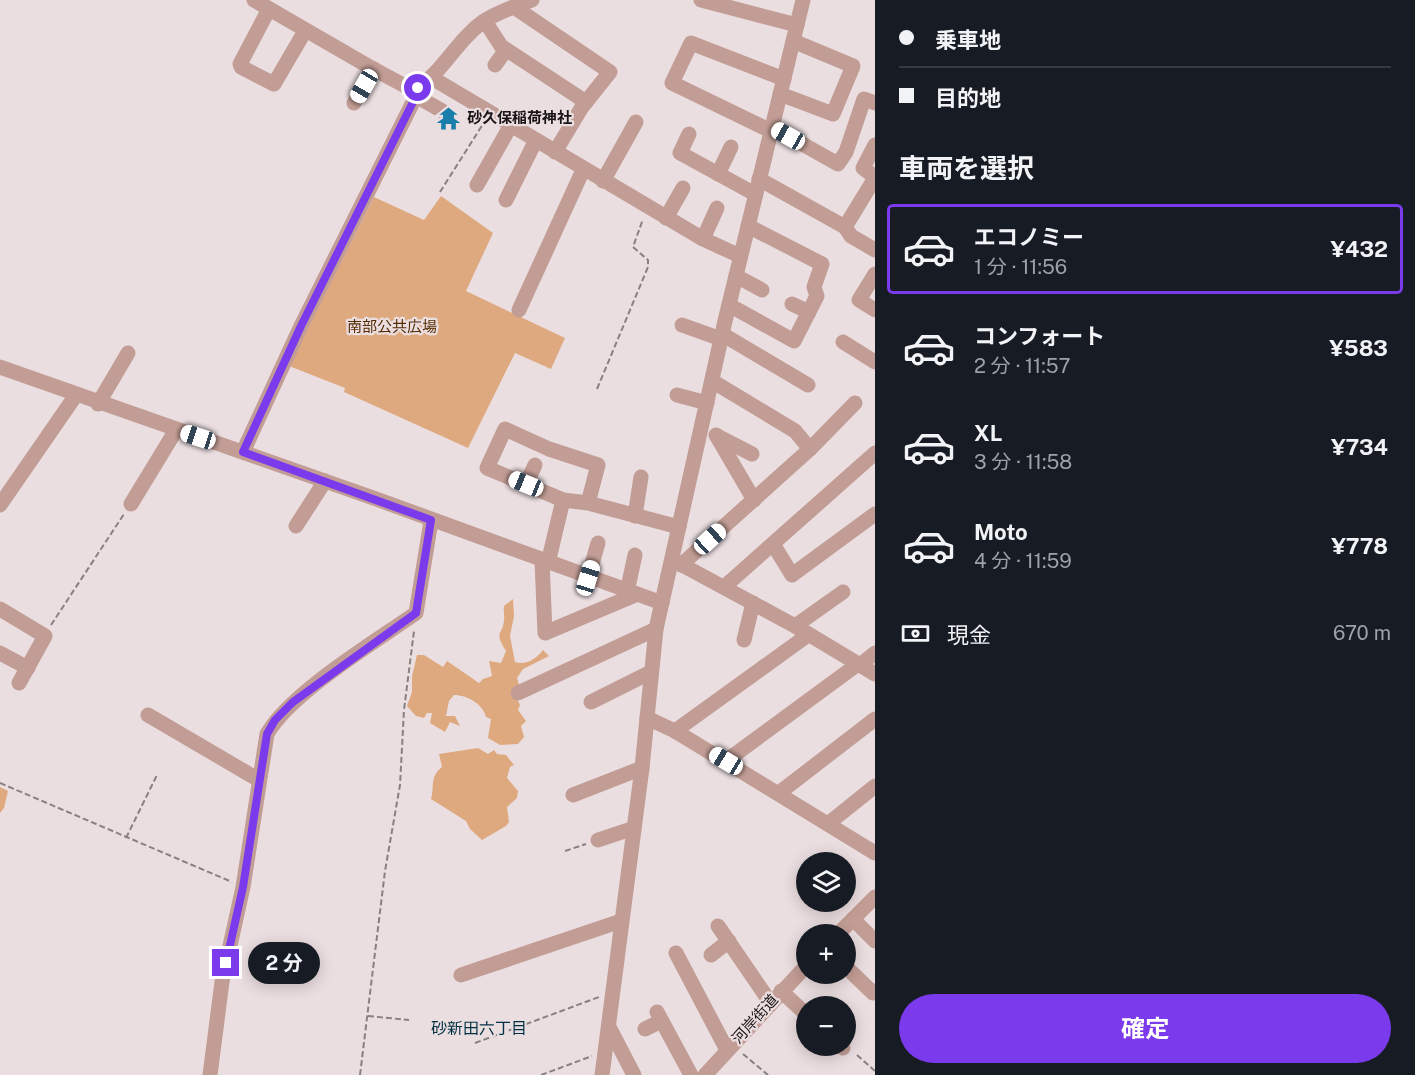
<!DOCTYPE html>
<html lang="ja">
<head>
<meta charset="utf-8">
<style>
  body { margin:0; font-family:"Public Sans","Noto Sans JP",sans-serif; background:#20242c; color:#f1f3f6; height:100vh; display:flex; flex-direction:column; font-size:22px; white-space:nowrap }
  * { box-sizing:border-box; margin:0 }
  p { font-size:20px; color:#9ea1a6 }
  .icon { flex:none; width:33px; height:33px; fill:none; stroke:currentColor; stroke-width:2; stroke-linecap:round; stroke-linejoin:round }
  .map { position:relative; flex:1; overflow:hidden }
  .side { display:flex; flex-direction:column; background:#171b24; width:540px }
  .side>* { flex:none }
  .top-card { display:grid; align-content:center; height:132px; padding:0 24px; background:#171b24 }
  .fabs { position:absolute; left:796px; top:852px; display:grid; gap:12px }
  .fabs a { display:grid; place-items:center; width:60px; height:60px; border-radius:50%; background:#171b24; box-shadow:0 3px 15px #0003; font-size:30px }
  .end { position:absolute; width:27px; height:27px; margin:-14px; border:8px solid #7c3aed; background:#fff; box-shadow:0 0 0 3px #fff }
  .from { border-radius:50% }
  .bubble { position:absolute; height:42px; border-radius:21px; background:#171b24; box-shadow:0 3px 15px #0003; font-size:20px; font-weight:700; line-height:42px; text-align:center }
  .car { position:absolute; width:18px; height:36px; margin:-18px -9px; border-radius:8px; box-shadow:0 0 4px 2px #0007; background:linear-gradient(#fff 24%,#345 0 40%,#fff 0 76%,#345 0 86%,#fff 0) }
  .top-card b { display:flex; align-items:center; gap:21px; height:57px; font-size:22px }
  .top-card b+b { border-top:2px solid #363941 }
  .top-card i { width:15px; height:15px; background:#f1f3f6 }
  ul { padding:0; list-style:none }
  li { display:flex; align-items:center; gap:18px; height:90px; margin:0 12px 9px; padding:0 12px; border:3px solid transparent; border-radius:6px }
  li div { flex:1 }
  li b { display:block; font-size:22px }
  li em { font-style:normal; font-weight:700 }
  li.on { border-color:#7c3aed }
  li>.icon { width:54px; height:54px; stroke-width:1.5 }
  h2 { padding:0 24px; font-size:27px; line-height:72px }
  .pay { display:flex; align-items:center; gap:15px; height:66px; padding:0 24px; font-size:22px }
  .pay p { margin-inline-start:auto }
  .primary-button { display:flex; gap:12px; margin-top:auto; padding:12px 24px }
  .primary-button a { flex:1; height:69px; border-radius:36px; background:#7c3aed; color:#fff; font-size:24px; font-weight:700; line-height:69px; text-align:center }
  main { display:flex; flex:1; min-height:0 }
  .map>svg:first-child { display:block }
  .green { fill:#dea97f }
  .lines { fill:none; stroke-linecap:round; stroke-linejoin:round }
  .path { stroke:#898082; stroke-width:2; stroke-dasharray:6 3; stroke-linecap:butt }
  .minor { stroke:#c29d95; stroke-width:15 }
  .route { stroke:#7c3aed; stroke-width:8 }
  .labels { text-anchor:middle; stroke-width:4.5; stroke-linejoin:round; paint-order:stroke }
  .poi-label { font-size:15px; font-weight:bold; fill:#191415; stroke:#ebdee0; text-anchor:start }
  .park-label { font-size:15px; fill:#542b02; stroke:#ebdee0 }
  .street-label { font-size:15px; fill:#191415; stroke:#ebdee0 }
  .neighbourhood-label { font-size:16px; fill:#003044; stroke:#ebdee0 }
</style>
</head>
<body>
<main>
<div class="map">
<svg width="875" height="1075" viewBox="0 0 875 1075">
  <rect width="100%" height="100%" fill="#ebdee0"/>
  <g class="green">
    <path d="M441,196L493,233L466,291L565,338L551,369L515,353L468,448L344,392L345,388L289,366L374,197L424,220Z"/>
    <path d="M513,599L514,616L510,636L515,662C526,666 537,658 543,650L549,656L523,669L517,678L520,688L516,697L520,705L518,710L526,721L521,726L524,737L518,744L500,745L488,738L491,719L486,717C483,704 467,695 454,695L449,701L446,716H455L460,726L450,722L445,732L430,723L432,713H427L424,718L416,716L407,706L412,692V676L417,655H424L443,667L447,661L479,683L483,679L492,676L489,661L501,663L506,651C493,630 503,636 504,620C505,615 503,611 504,606Z"/>
    <path d="M478,748L488,754L494,750L497,754L506,755L514,765L510,767L507,778L518,791L517,798L507,807L509,822L506,826L482,840L470,829L466,821L431,799C435,787 429,777 442,767L439,754Z"/>
    <path d="M0,787L8,791L4,808L0,813Z"/>
  </g>
  <g class="lines">
    <g class="path">
      <path d="M440,192L483,124"/>
      <path d="M597,389L648,267V260L633,247L643,219"/>
      <path d="M51,625L124,514"/>
      <path d="M0,783L232,882"/>
      <path d="M126,838L157,775"/>
      <path d="M565,851L586,844"/>
      <path d="M368,1016L409,1020"/>
      <path d="M475,1043L599,997"/>
      <path d="M743,1054L768,1075"/>
      <path d="M857,1055L875,1071"/>
      <path d="M360,1075L385,871L400,785L404,710L414,631"/>
      <path d="M541,1075L592,1056"/>
    </g>
    <g class="minor">
      <path d="M254,0L368,66L407,87L418,88C444,70 458,39 484,21C498,12 516,6 532,0"/>
      <path d="M701,0L797,25"/>
      <path d="M514,7L610,72L582,107L555,152"/>
      <path d="M269,9L240,64L241,67L274,84L305,31"/>
      <path d="M485,21L501,46L586,102"/>
      <path d="M495,65L506,50"/>
      <path d="M432,78L703,239L740,256"/>
      <path d="M780,94L833,114L853,66L793,41"/>
      <path d="M416,96L444,112"/>
      <path d="M354,103L374,69"/>
      <path d="M772,127L838,164L846,152L864,99L875,103"/>
      <path d="M771,131L672,83L691,43L784,79"/>
      <path d="M689,134L680,153L755,194"/>
      <path d="M875,145L863,168L875,177"/>
      <path d="M718,174L731,147"/>
      <path d="M759,179L845,227L851,236L875,250"/>
      <path d="M603,181L636,122"/>
      <path d="M477,185L511,125"/>
      <path d="M506,200L536,140"/>
      <path d="M666,218L683,188"/>
      <path d="M845,227L875,178"/>
      <path d="M703,239L717,208"/>
      <path d="M875,274L859,300L875,310"/>
      <path d="M736,276L762,290"/>
      <path d="M792,304L809,312"/>
      <path d="M729,305L794,341L817,296L814,287L822,264L748,226"/>
      <path d="M519,310L583,170"/>
      <path d="M682,325L721,339"/>
      <path d="M722,334L808,385"/>
      <path d="M843,342L875,362"/>
      <path d="M0,367L379,500L662,603"/>
      <path d="M677,395L707,403"/>
      <path d="M98,404L128,353"/>
      <path d="M716,435L754,500"/>
      <path d="M717,436L752,454"/>
      <path d="M810,449L855,403"/>
      <path d="M243,452L301,326L416,96L418,88"/>
      <path d="M526,484L535,465"/>
      <path d="M588,503L598,465L549,449L505,429L487,468L563,500L588,503L679,527"/>
      <path d="M131,504L176,430"/>
      <path d="M0,505L76,395"/>
      <path d="M635,516L641,477"/>
      <path d="M296,526L325,481"/>
      <path d="M773,544L792,575L875,514"/>
      <path d="M673,560L795,626L875,674"/>
      <path d="M542,561L545,633L635,595"/>
      <path d="M548,563L563,500"/>
      <path d="M681,565L810,449L795,431L712,381"/>
      <path d="M588,578L598,543"/>
      <path d="M724,587L875,453"/>
      <path d="M627,592L635,555"/>
      <path d="M0,609L45,636L19,683"/>
      <path d="M795,626L843,592"/>
      <path d="M744,640L753,603"/>
      <path d="M0,653L28,668"/>
      <path d="M860,665L875,653"/>
      <path d="M518,693L656,629"/>
      <path d="M591,702L651,672"/>
      <path d="M148,715L259,780"/>
      <path d="M647,718L675,731L875,853"/>
      <path d="M675,731L808,635"/>
      <path d="M726,761L858,664"/>
      <path d="M779,793L875,719"/>
      <path d="M573,795L642,768"/>
      <path d="M829,823L875,786"/>
      <path d="M598,840L634,828"/>
      <path d="M853,919L875,941"/>
      <path d="M718,926L770,1002"/>
      <path d="M838,934L875,897"/>
      <path d="M676,953L727,1050"/>
      <path d="M711,955L729,941"/>
      <path d="M846,967L873,993L875,991"/>
      <path d="M461,975L621,921"/>
      <path d="M781,991L807,1015"/>
      <path d="M657,1012L691,1075"/>
      <path d="M609,1027L634,1075"/>
      <path d="M645,1029L661,1021"/>
      <path d="M840,1046L843,1048"/>
      <path d="M210,1075L222,982L243,887L267,734C290,693 375,642 416,613L431,521"/>
      <path d="M602,1075L642,768L656,629L725,321L803,0"/>
      <path d="M705,1075L807,965"/>
    </g>
  </g>
  <g class="lines">
    <path class="route" d="M226,963L243,887L267,734L275,720L293,702L416,613L431,520L243,452L301,326L416,96L418,88"/>
  </g>
  <defs>
    <symbol id="temple-bare" viewBox="-9 -9 18 18"><path d="M0-6L5-2H3V0L6.5 2.5H4V6H1.5V3h-3V6H-4V2.5H-6.5L-3 0V-2H-5Z" fill="#197faa" stroke="#ebdee0" stroke-width="2.5" paint-order="stroke"/></symbol>
  </defs>
  <g fill-rule="evenodd">
    <use href="#temple-bare" x="432" y="102" width="33" height="33"/>
  </g>
  <g class="labels">
    <g class="poi-label">
      <text x="467" y="123">砂久保稲荷神社</text>
    </g>
    <g class="park-label">
      <text x="392" y="332">南部公共広場</text>
    </g>
    <g class="street-label">
      <text transform="translate(755 1019) rotate(-48)" y="5">河岸街道</text>
    </g>
    <g class="neighbourhood-label">
      <text x="479" y="1034">砂新田六丁目</text>
    </g>
  </g>
</svg>
<div class="fabs">
<a><svg class="icon" aria-label="layers" viewBox="0 0 24 24"><path d="M12 4l9 5-9 5-9-5zM3 14l9 5 9-5"/></svg></a>
<a>+</a>
<a>−</a>
</div>
<i class="end from" style="left:418px;top:88px"></i>
<i class="end" style="left:226px;top:963px"></i>
<div class="bubble" style="left:248px;top:942px;width:72px">2 分</div>
<i class="car" style="left:364px;top:86px;rotate:210deg"></i>
<i class="car" style="left:788px;top:136px;rotate:299deg"></i>
<i class="car" style="left:198px;top:437px;rotate:288deg"></i>
<i class="car" style="left:526px;top:484px;rotate:292deg"></i>
<i class="car" style="left:710px;top:539px;rotate:48deg"></i>
<i class="car" style="left:588px;top:578px;rotate:17deg"></i>
<i class="car" style="left:726px;top:761px;rotate:301deg"></i>
</div>
<section class="side">
<div class="top-card">
<b><i class="from"></i>乗車地</b>
<b><i></i>目的地</b>
</div>
<h2>車両を選択</h2>
<ul>
<li class="on"><svg class="icon" aria-label="car" viewBox="0 0 24 24"><path d="M5 17H2v-5l4-1 3-4h7l3 4 3 1v5h-3M9 17h6M6 11h13"/><circle cx="7" cy="17" r="2"/><circle cx="17" cy="17" r="2"/></svg><div><b>エコノミー</b><p>1 分 · 11:56</p></div><em>¥432</em></li>
<li><svg class="icon" aria-label="car" viewBox="0 0 24 24"><path d="M5 17H2v-5l4-1 3-4h7l3 4 3 1v5h-3M9 17h6M6 11h13"/><circle cx="7" cy="17" r="2"/><circle cx="17" cy="17" r="2"/></svg><div><b>コンフォート</b><p>2 分 · 11:57</p></div><em>¥583</em></li>
<li><svg class="icon" aria-label="car" viewBox="0 0 24 24"><path d="M5 17H2v-5l4-1 3-4h7l3 4 3 1v5h-3M9 17h6M6 11h13"/><circle cx="7" cy="17" r="2"/><circle cx="17" cy="17" r="2"/></svg><div><b>XL</b><p>3 分 · 11:58</p></div><em>¥734</em></li>
<li><svg class="icon" aria-label="car" viewBox="0 0 24 24"><path d="M5 17H2v-5l4-1 3-4h7l3 4 3 1v5h-3M9 17h6M6 11h13"/><circle cx="7" cy="17" r="2"/><circle cx="17" cy="17" r="2"/></svg><div><b>Moto</b><p>4 分 · 11:59</p></div><em>¥778</em></li>
</ul>
<div class="pay"><svg class="icon" aria-label="cash" viewBox="0 0 24 24"><path d="M3 7h18v10H3z"/><circle cx="12" cy="12" r="2"/></svg>現金<p>670 m</p></div>
<div class="primary-button"><a>確定</a></div>
</section>
</main>
</body>
</html>
